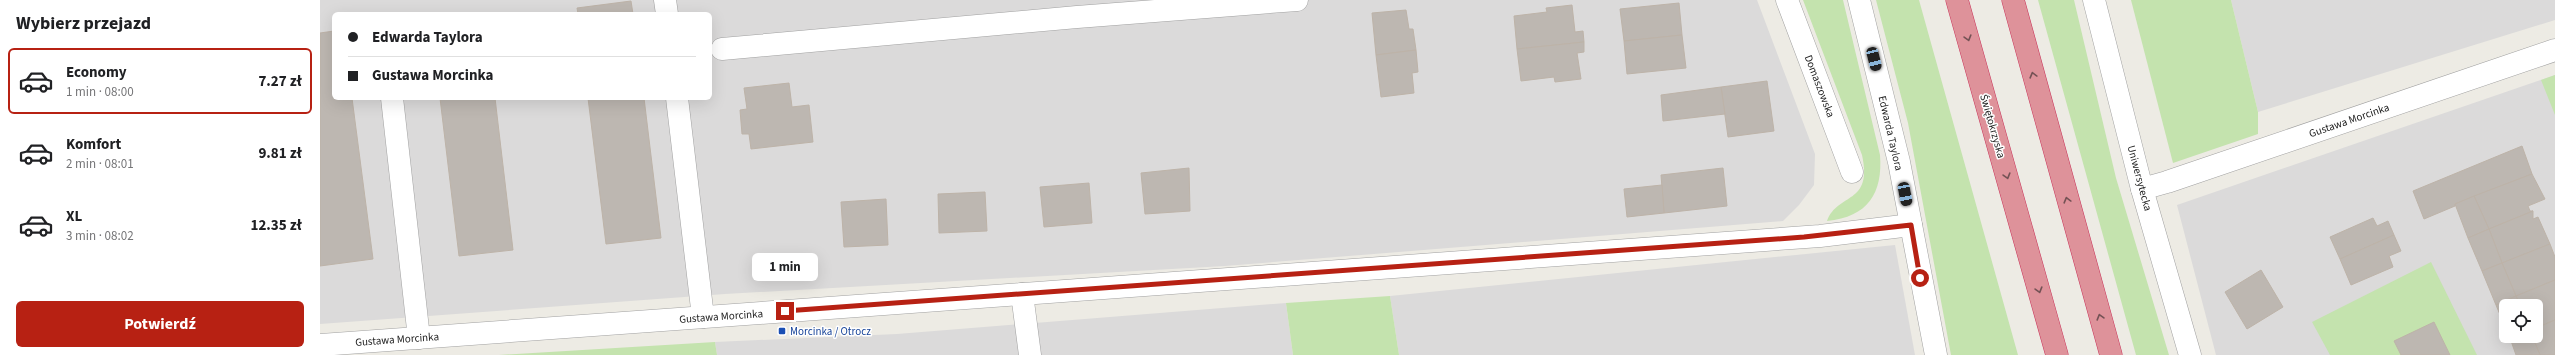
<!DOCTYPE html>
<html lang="pl">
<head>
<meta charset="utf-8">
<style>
  body { margin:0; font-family:"Source Sans 3",sans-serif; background:#f2f2f2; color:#202124; height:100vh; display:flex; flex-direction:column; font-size:15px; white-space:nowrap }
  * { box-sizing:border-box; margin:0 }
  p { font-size:13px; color:#757577 }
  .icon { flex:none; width:22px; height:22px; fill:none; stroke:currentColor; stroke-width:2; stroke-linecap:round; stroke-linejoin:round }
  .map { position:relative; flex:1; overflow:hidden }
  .details { display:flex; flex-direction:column; background:#fff; width:320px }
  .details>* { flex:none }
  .banner { position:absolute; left:12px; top:12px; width:380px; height:88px; border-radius:6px; box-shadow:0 4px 16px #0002; display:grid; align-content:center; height:88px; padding:0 16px; background:#fff }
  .tools { position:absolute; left:2179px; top:299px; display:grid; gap:8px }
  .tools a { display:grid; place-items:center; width:44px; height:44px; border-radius:6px; background:#fff; box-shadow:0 4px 16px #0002; font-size:20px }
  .end { position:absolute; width:18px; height:18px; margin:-9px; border:5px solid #b72113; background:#fff; box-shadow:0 0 0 2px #fff }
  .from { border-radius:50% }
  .bubble { position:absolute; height:28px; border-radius:6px; background:#fff; box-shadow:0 4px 16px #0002; font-size:13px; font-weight:700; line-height:28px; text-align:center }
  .car { position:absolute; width:12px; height:24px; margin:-12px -6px; border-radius:5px; box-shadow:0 0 3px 1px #0007; background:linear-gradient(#222 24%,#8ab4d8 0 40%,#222 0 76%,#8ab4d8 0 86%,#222 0) }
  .banner b { display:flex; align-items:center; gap:14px; height:38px; font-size:15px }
  .banner b+b { border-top:1px solid #e0e0e0 }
  .banner i { width:10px; height:10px; background:#202124 }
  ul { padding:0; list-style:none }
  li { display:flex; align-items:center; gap:12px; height:66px; margin:0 8px 6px; padding:0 8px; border:2px solid transparent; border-radius:6px }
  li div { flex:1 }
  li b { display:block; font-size:15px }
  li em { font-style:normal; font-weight:700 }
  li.on { border-color:#b72113 }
  li>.icon { width:36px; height:36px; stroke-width:1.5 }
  h2 { padding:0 16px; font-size:18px; line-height:48px }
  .primary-button { display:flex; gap:8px; margin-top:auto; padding:8px 16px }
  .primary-button a { flex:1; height:46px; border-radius:6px; background:#b72113; color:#fff; font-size:16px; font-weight:700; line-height:46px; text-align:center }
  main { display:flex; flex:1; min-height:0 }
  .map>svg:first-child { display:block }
  .residential { fill:#dbdada; fill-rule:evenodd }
  .grass { fill:#c4e3ae }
  .building { fill:#bdb7b1; stroke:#bdb3a8 }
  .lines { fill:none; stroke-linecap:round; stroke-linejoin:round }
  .minor-casing { stroke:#a1a1a1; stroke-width:23 }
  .highway-casing { stroke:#c8345a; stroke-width:23 }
  .minor { stroke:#fff; stroke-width:22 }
  .highway { stroke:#de929a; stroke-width:22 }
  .oneway { stroke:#745255 }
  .route { stroke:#b72113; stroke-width:5 }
  .transit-dot { fill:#1a4fb4; stroke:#fff; stroke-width:1.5 }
  .labels { text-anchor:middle; stroke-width:3; stroke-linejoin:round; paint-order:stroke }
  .street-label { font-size:11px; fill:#1d1d1d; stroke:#fff }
  .transit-label { font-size:11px; fill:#164399; stroke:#fff; text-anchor:start }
</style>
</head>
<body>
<main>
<section class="details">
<h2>Wybierz przejazd</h2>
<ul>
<li class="on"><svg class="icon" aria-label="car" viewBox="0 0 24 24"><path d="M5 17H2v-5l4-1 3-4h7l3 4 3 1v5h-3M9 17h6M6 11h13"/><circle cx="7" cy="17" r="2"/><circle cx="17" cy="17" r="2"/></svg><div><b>Economy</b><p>1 min · 08:00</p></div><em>7.27 zł</em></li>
<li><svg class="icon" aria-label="car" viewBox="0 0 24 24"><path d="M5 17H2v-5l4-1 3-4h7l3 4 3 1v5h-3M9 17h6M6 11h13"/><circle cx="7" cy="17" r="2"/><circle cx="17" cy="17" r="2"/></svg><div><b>Komfort</b><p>2 min · 08:01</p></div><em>9.81 zł</em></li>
<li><svg class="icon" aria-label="car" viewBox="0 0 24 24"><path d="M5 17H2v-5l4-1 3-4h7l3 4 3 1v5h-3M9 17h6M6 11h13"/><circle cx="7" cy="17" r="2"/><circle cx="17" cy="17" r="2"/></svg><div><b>XL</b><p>3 min · 08:02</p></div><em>12.35 zł</em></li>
</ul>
<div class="primary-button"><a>Potwierdź</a></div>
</section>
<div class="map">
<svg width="2235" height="355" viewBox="0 0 2235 355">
  <rect width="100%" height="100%" fill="#edebe4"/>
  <g class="residential">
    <path d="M0,0H1437L1495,154L1494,185L1479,205L1463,221L905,266L405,294L0,324ZM14,14H390V98H14Z"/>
    <path d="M1911,0H2235V20L1938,112Z"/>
    <path d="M2235,75V355H1896L1857,205ZM2186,306H2216V336H2186Z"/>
    <path d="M1575,245L1595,355H1079L1070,296Z"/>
    <path d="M966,303L973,355H397L395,342L577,334Z"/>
  </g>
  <g class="grass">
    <path d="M1483,0H1523L1560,155C1563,193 1548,217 1507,221C1518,192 1553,205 1542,155Z"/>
    <path d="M1556,0H1599L1698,355H1631L1588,123Z"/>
    <path d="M1718,0H1754L1796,178L1849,355H1816Z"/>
    <path d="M1811,0H1911L1938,112V134L1853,163Z"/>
    <path d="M2235,75V115L2221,80Z"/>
    <path d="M2111,262L2157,355H2010L1992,322Z"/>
    <path d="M1070,296L1079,355H973L966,303Z"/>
    <path d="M395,342L397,355H179Z"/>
  </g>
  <g class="building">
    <path d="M311,1L313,14H258L257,8Z"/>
    <path d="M1359,3L1362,35L1304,41L1300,9Z"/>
    <path d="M1252,5L1255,32L1263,31L1264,42L1197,49L1194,16L1227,12L1226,8Z"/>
    <path d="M1086,10L1089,29H1093L1096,50L1056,55L1052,13Z"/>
    <path d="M14,31V98H32L53,259L0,266V33Z"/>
    <path d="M1362,35L1366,68L1307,74L1304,41Z"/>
    <path d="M1264,42V52L1257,53L1261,79L1235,82L1234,77L1201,81L1197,49Z"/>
    <path d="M1096,50L1098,72L1092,73L1094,93L1061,97L1056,55Z"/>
    <path d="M1447,81L1454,131L1408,137L1401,87Z"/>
    <path d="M469,83L472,107L489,105L493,142L431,149L429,134H422L420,110L427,109L424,88Z"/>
    <path d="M1401,87L1405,114L1343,121L1341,95Z"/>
    <path d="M120,98H175L193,250L139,256Z"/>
    <path d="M268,98H324L341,238L286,244Z"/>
    <path d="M2202,146L2212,174L2135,204V206L2104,219L2093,191Z"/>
    <path d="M869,168L870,211L825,214L821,173Z"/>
    <path d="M1403,168L1407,206L1344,213L1341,175Z"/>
    <path d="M2212,174L2225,199L2208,206L2210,211H2213L2169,229L2154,196Z"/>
    <path d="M769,183L772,223L724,227L720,187Z"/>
    <path d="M1342,185L1344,213L1307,217L1304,189Z"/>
    <path d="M665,192L667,231L619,233L618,194Z"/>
    <path d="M2154,196L2169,229L2148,238L2135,204Z"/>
    <path d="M566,199L568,245L524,247L521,202Z"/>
    <path d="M2213,211V219L2218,217L2230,244L2182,263L2169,229Z"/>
    <path d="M2053,218L2057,226L2068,221L2074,235L2020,259L2010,237Z"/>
    <path d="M2169,229L2182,263L2162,271L2148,238Z"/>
    <path d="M2074,235L2081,251L2069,256L2073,267L2031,285L2020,259Z"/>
    <path d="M2230,244L2235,257V280L2196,296L2182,263Z"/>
    <path d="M2182,263L2196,296L2176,305L2162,271Z"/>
    <path d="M1941,270L1963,307L1927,329L1905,292Z"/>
    <path d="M2235,280V320L2216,328V306H2200L2196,296Z"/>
    <path d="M2196,296L2200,306H2186V329L2176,305Z"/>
    <path d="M2235,320V355H2220L2212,336H2216V328Z"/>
    <path d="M2114,322L2130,355H2081L2074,341Z"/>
    <path d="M2195,336H2212L2220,355H2196L2190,338Z"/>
  </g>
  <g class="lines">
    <defs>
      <g id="minor">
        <path d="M345,0L347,14"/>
        <path d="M1467,0L1532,172"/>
        <path d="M1539,0L1579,162L1616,355"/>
        <path d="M1774,0L1822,189L1870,355"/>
        <path d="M402,49L757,17L977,0"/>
        <path d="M72,98L99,338"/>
        <path d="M357,98L383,317"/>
        <path d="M1822,189L1847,182L2235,50"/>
        <path d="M702,294L710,355"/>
        <path d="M0,345L1500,236L1591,225"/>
      </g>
      <g id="highway">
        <path d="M1637,0L1737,355"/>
        <path d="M1693,0L1791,355"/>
      </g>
    </defs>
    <use href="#minor" class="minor-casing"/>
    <use href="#highway" class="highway-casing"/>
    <use href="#minor" class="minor"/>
    <use href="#highway" class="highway"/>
  </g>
  <defs><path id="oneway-chevron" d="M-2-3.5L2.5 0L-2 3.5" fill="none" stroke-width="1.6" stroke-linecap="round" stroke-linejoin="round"/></defs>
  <g class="oneway">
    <use href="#oneway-chevron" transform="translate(1648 38) rotate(74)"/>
    <use href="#oneway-chevron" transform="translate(1713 75) rotate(-105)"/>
    <use href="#oneway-chevron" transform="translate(1687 176) rotate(74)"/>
    <use href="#oneway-chevron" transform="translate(1747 200) rotate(-105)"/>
    <use href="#oneway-chevron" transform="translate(1719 290) rotate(74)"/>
    <use href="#oneway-chevron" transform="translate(1780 317) rotate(-106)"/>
  </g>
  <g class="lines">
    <path class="route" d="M465,311L1484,237L1591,225L1600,278"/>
  </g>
  <rect class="transit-dot" x="458" y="327" width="8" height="8" rx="2"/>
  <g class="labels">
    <g class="street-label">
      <text transform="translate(1500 86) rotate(69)" y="4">Domaszowska</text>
      <text transform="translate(2029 120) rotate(-19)" y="4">Gustawa Morcinka</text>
      <text transform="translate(1673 126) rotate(74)" y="4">Świętokrzyska</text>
      <text transform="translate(1571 133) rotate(77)" y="4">Edwarda Taylora</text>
      <text transform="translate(1820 178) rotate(75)" y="4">Uniwersytecka</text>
      <text transform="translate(401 316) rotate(-4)" y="4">Gustawa Morcinka</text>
      <text transform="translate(77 339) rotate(-4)" y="4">Gustawa Morcinka</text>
    </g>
    <g class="transit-label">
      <text x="470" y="335">Morcinka / Otrocz</text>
    </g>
  </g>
</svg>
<div class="tools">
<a><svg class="icon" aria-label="locate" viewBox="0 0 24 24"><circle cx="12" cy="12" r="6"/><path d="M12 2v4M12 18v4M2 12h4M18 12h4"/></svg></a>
</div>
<i class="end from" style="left:1600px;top:278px"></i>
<i class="end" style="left:465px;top:311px"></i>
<div class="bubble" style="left:432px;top:253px;width:66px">1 min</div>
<i class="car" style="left:1554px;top:59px;rotate:166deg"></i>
<i class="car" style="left:1585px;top:194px;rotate:169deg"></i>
<div class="banner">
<b><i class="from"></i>Edwarda Taylora</b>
<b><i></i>Gustawa Morcinka</b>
</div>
</div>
</main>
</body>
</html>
